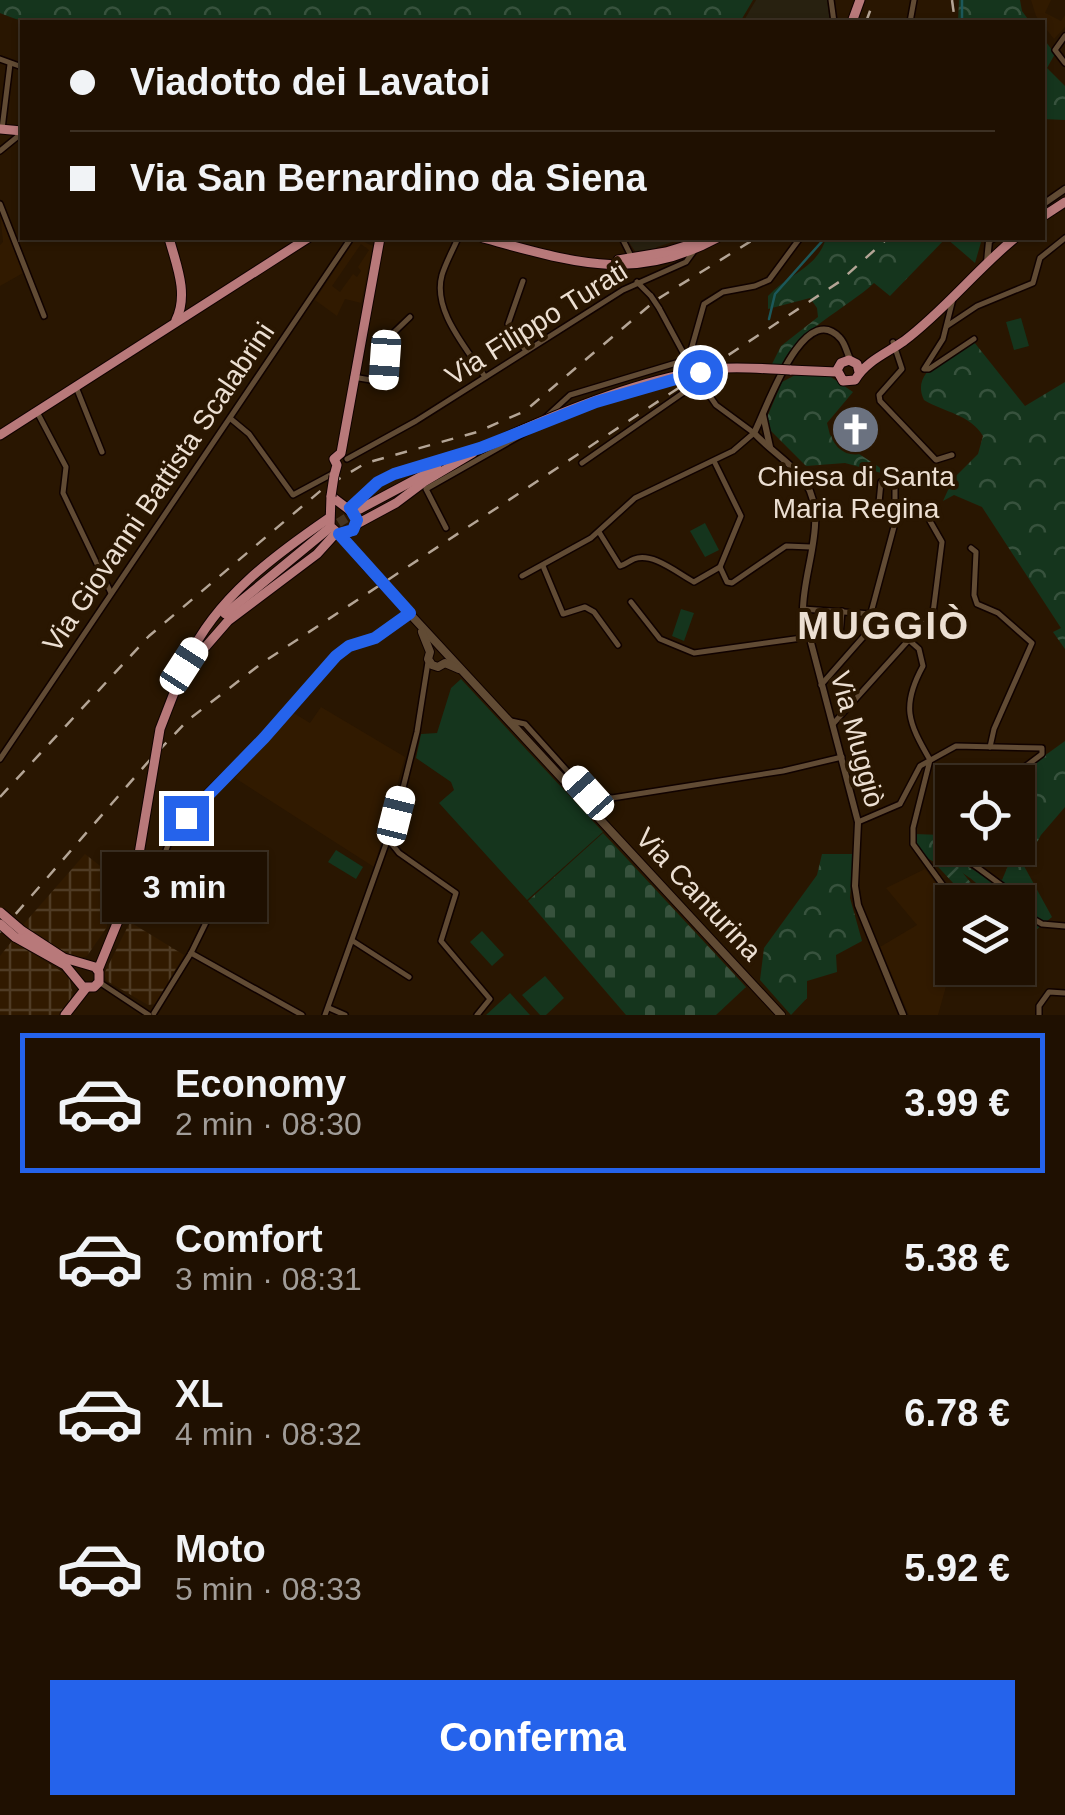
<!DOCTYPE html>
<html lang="it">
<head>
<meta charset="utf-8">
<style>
  body { margin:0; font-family:Arial,sans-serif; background:#27190b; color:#f1f3f6; height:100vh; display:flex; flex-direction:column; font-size:38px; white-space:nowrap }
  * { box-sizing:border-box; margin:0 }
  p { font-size:32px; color:#a19d99 }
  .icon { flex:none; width:55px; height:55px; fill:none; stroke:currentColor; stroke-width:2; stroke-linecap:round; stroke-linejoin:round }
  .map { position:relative; height:1015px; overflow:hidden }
  .sheet { display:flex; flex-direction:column; background:#1f1001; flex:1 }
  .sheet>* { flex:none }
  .banner { position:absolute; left:20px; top:20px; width:1025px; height:220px; border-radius:0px; box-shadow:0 2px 8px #0004,0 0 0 2px #3c3023; display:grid; align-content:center; height:220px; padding:0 50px; background:#1f1001 }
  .fabs { position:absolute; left:935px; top:765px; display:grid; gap:20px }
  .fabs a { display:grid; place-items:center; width:100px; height:100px; border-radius:0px; background:#1f1001; box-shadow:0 2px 8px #0004,0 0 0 2px #3c3023; font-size:50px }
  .end { position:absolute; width:45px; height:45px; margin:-22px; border:12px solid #2563eb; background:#fff; box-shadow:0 0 0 5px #fff }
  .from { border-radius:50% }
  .bubble { position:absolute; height:70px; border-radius:0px; background:#1f1001; box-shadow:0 2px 8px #0004,0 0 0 2px #3c3023; font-size:32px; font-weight:600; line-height:70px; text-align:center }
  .car { position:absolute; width:30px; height:60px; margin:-30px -15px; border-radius:12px; box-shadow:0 0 8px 2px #0007; background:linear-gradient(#fff 24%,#345 0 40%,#fff 0 76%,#345 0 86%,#fff 0) }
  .banner b { display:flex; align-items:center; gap:35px; height:95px; font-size:38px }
  .banner b+b { border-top:2px solid #3c3023 }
  .banner i { width:25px; height:25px; background:#f1f3f6 }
  ul { padding:18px 0 0; list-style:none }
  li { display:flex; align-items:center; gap:30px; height:140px; margin:0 20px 15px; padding:0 30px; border:5px solid transparent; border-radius:0px }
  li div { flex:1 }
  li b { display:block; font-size:38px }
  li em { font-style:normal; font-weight:600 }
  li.selected { border-color:#2563eb }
  li>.icon { width:90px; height:90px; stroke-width:1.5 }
  .action { display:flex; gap:20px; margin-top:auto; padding:20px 50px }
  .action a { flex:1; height:115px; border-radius:0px; background:#2563eb; color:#fff; font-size:40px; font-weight:600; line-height:115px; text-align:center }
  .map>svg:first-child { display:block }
  .industrial { fill:url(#industrial-grid) }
  .built { fill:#311a00; fill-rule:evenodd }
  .medical { fill:#282110 }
  .forest { fill:url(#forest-crowns) }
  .cemetery { fill:url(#cemetery-stones) }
  .park { fill:#15351d }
  .garden { fill:url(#garden-furrows) }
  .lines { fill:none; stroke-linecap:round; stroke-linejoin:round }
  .stream { stroke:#1c585a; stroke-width:2.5 }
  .primary-tunnel { stroke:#463420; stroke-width:9; stroke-dasharray:9 4.5; stroke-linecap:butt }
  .minor-casing { stroke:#100200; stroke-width:8 }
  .tertiary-casing { stroke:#100200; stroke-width:9 }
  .secondary-casing { stroke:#100200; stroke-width:10 }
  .primary-casing { stroke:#100200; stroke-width:11 }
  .minor { stroke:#614b34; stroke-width:5 }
  .tertiary { stroke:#614b34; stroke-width:6 }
  .secondary { stroke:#614b34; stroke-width:8 }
  .primary { stroke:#b8797a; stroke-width:9 }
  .rail { stroke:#b4a596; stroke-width:2.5; stroke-dasharray:12 12; stroke-linecap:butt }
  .minor-bridge-casing { stroke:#100200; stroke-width:8; stroke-linecap:butt }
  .secondary-bridge-casing { stroke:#100200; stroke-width:10; stroke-linecap:butt }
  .primary-bridge-casing { stroke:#100200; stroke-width:11; stroke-linecap:butt }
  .minor-bridge { stroke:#614b34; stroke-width:5 }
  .secondary-bridge { stroke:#614b34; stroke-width:8 }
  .primary-bridge { stroke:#b8797a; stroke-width:9 }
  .route { stroke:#2563eb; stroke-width:12 }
  .labels { text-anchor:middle; stroke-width:8; stroke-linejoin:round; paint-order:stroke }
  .street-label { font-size:28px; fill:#ecdfd2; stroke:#291601 }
  .poi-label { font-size:28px; fill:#ecdfd2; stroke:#291601 }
  .district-label { font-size:38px; font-weight:bold; letter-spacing:2.5px; fill:#ecdfd2; stroke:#291601 }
</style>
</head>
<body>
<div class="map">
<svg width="1065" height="1015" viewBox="0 0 1065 1015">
  <defs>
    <pattern id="industrial-grid" width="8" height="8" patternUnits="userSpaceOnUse" patternTransform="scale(2.5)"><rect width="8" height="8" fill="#311a00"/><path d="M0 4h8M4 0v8" fill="none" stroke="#4f3b24"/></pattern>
    <pattern id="forest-crowns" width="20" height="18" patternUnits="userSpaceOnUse" patternTransform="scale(2.5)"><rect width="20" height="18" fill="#15351d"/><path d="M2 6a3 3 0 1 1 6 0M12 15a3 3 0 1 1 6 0" fill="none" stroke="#37523d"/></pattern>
    <pattern id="cemetery-stones" width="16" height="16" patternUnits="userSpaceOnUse" patternTransform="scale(2.5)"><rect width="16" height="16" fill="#15351d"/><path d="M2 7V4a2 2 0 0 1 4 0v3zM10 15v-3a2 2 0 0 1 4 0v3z" fill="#37523d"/></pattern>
    <pattern id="garden-furrows" width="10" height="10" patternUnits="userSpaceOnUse" patternTransform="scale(2.5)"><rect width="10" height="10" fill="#15351d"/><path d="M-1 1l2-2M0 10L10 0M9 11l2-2" fill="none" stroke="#37523d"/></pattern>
  </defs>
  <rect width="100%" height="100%" fill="#291601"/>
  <g class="industrial">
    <path d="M85,854L104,869L107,927L87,956L76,959L22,926Z"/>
    <path d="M130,922L184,955L155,1004L148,1005L107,981L104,974Z"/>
    <path d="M12,941L69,976L73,994L62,1015H0V956Z"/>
  </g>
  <g class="built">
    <path d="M1031,0H1051L1045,13L1061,21L1065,15V27L1054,39L1036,16Z"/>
    <path d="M0,213L23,273L0,286V245L3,242Z"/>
    <path d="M356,238L373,246L361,303L345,299L337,316L315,300ZM361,244L369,250L358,267L361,271L357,277L353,274L340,292L332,286Z"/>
    <path d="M321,707L405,757L374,867L235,778L292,712L310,723Z"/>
    <path d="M925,869L952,905V965L938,1015H909L880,947L917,925L886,888Z"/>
  </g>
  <g class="medical">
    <path d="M756,0H827L830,22H743Z"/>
    <path d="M626,238H685L657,247L653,252L637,254Z"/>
  </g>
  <g class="forest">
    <path d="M0,0H753L740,22H408L399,19L398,22H64L58,19C39,28 19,21 0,13Z"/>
    <path d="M959,0H1020L1022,11L1030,22H958Z"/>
    <path d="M1043,38L1055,54L1047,68L1065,86V120L1043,119Z"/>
    <path d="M826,238H987L981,242L975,263L946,238L890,296L874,283C847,308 795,333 782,364H772L781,346L818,317L817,308L810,298L768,309V296C787,275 818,268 826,238Z"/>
    <path d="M974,342L1025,406L1065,382V649L1053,632L1061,628L982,507L954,495L943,501L953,479L978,454L983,436C971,415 944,412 924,400C909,370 953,354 974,342Z"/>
    <path d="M799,373L831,377L853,392L827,423L830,435L879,467L885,474L845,463L806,466L771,431L768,423V415L782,382Z"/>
    <path d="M1065,741V807L1041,835L1024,866L1052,917L1036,930L1018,925V902H997C987,894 978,883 967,876C944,859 922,870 914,834L942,835C943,851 970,871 986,875C991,877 997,877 1002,880L1036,799L1030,792L1018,791V782H1008Z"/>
    <path d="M822,854H853L850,898L862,941L836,955L837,972L807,981V998L791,1015L760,980L764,948L817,875Z"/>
  </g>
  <path class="cemetery" d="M603,833L746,987L716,1015H626L528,901Z"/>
  <g class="park">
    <path d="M1021,318L1029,346L1014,350L1006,322Z"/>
    <path d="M705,523L719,550L705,557L690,531Z"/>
    <path d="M681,609L694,613L684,641L672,636Z"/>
    <path d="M461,679L603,832L527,900L439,803L454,790L451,782L416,758L421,734L437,733L451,688Z"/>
    <path d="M336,850L363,867L356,879L328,862Z"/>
    <path d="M482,931L504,955L492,966L470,942Z"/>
    <path d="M545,976L564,998L546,1015H540L522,995Z"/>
    <path d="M510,993L530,1015H486Z"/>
  </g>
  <path class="garden" d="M935,852L947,867L954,862L979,893L985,892L988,897L992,895L995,902H976L972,896L965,900L957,883L954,884L929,857Z"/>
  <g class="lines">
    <g class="stream">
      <path d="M962,0V19"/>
      <path d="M944,22L951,20"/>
      <path d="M769,319L775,294L825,238"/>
    </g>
    <path class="primary-tunnel" d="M327,530L359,510"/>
    <defs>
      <g id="minor">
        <path d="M831,0L834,22"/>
        <path d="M910,22L914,0"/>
        <path d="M1065,36L1055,50L1065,63"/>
        <path d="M0,59L22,67"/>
        <path d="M2,129L10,64"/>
        <path d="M0,151L22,133"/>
        <path d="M0,204L44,316"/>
        <path d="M458,238C453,250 446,262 442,275C432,311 467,348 485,377"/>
        <path d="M622,238L632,258"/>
        <path d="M523,281L508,324L526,351"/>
        <path d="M637,282L651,296"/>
        <path d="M953,299L943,339L924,369H929L974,339"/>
        <path d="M659,308L686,358"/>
        <path d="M947,326L977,306L1033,283L1040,258L1065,238"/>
        <path d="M893,342L902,369L879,395L880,401L936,460L952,455"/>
        <path d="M685,356L691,350L704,304L723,292L755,286L769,280L800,238"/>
        <path d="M353,377L383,382L386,340L410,317"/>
        <path d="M76,387L102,452"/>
        <path d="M37,412L66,467L63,493L111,593"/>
        <path d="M545,418L570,395L686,360"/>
        <path d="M231,419L249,434L293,495L334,473"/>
        <path d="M347,459L416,421L623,290L686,262L694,251"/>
        <path d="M714,461L741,516L720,567L727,582L732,583L786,546L811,547"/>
        <path d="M582,463L687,390L694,387L702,395L709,394"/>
        <path d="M446,528L426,489L537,426"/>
        <path d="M599,532L620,566C625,565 629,561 634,559C653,552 677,573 694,582L720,567"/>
        <path d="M971,548L976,552L974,595L977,604L998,613L1032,643L994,729L990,747"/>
        <path d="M543,566L563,614L585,607L594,612L618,645"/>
        <path d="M522,576L591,538L635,498L733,451L754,433L716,405L703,386"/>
        <path d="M631,602L660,639L694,653L809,637"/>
        <path d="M803,609L871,614"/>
        <path d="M840,635L842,611"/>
        <path d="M910,641L919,649L923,666C901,706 908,722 930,760L913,828V844L955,902"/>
        <path d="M821,685L865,635L895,523V481L881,482L878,513"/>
        <path d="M511,721L525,724L587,793L612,798L783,771L842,757"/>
        <path d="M833,724L933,613L942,542L930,521"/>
        <path d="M0,759L351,238"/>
        <path d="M974,782H987"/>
        <path d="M952,816L943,842L1012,893L1028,916L1042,924L1065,926"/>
        <path d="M858,822L900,804L920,766L956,746L1042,748V754L1005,782"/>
        <path d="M387,838L399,853L456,893L441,941L490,999L477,1015"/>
        <path d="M353,941L409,977"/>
        <path d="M191,953L302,1015"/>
        <path d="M99,982L149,1015"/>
        <path d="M329,1008L345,1015"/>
        <path d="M154,1013L191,953L220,894L165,865C157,830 240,762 264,739C289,713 315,685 336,656L349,646L375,638L409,613"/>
        <path d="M325,1015L396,816L417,732L428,662"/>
        <path d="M1039,1015V1006L1049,992L1065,993"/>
      </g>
      <g id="tertiary">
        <path d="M1042,205L1065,189"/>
        <path d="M987,262L989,241L994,238"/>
        <path d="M850,359C847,353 845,343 840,338C803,297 764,416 754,433C768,448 786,460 800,475C833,513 802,568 803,612L858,822L855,886L858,905L903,1015"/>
        <path d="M763,415L770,447"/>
      </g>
      <g id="secondary">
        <path d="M339,534L366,566"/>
        <path d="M397,600L781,1015"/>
        <path d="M422,632L430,652L428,659L432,665L438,667L445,663L459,669"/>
      </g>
      <g id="primary">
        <path d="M852,22L860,0"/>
        <path d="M0,129L22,131"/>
        <path d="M1042,217L1065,202"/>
        <path d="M169,238C176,264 189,294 176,320"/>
        <path d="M483,238C570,261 632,284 717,238"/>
        <path d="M618,260L666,252L705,240"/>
        <path d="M790,370L837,372"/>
        <path d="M859,372L857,364L849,360L841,363L837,370L843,381L855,380C866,361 887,353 904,341C944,311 976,270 1015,238"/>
        <path d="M0,435L308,238"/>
        <path d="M334,476L337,465L334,459L341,453L380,238"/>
        <path d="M331,496L356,515L357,524L350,532L339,534L330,526Z"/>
        <path d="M351,509L378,482L395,474L480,449"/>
        <path d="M360,509L437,468"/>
        <path d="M357,524L396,503L424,482L473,453"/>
        <path d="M225,614L327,530"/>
        <path d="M188,659C216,598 275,555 329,518"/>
        <path d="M181,675L228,621L317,554L336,533"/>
        <path d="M15,937L65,965L83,987H94L99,982V972L95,967L64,958L21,930"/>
        <path d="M98,970L133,884L138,860"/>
        <path d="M65,1015L86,988"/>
      </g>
    </defs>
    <use href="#minor" class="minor-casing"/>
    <use href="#tertiary" class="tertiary-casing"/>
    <use href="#secondary" class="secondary-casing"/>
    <use href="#primary" class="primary-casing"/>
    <use href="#minor" class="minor"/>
    <use href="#tertiary" class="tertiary"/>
    <use href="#secondary" class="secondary"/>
    <use href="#primary" class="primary"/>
    <g class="rail">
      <path d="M952,0L955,22"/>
      <path d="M866,22L874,0"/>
      <path d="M0,797L149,636L325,487L366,463L477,432L525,411L656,300L756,238"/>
      <path d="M0,932L148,762L188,720L262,663L839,282L888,238"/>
    </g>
    <defs>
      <g id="minor-bridge">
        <path d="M651,296L659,308"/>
        <path d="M690,365L703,386"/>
      </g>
      <path id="secondary-bridge" d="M366,566L397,600"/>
      <g id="primary-bridge">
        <path d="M480,449C548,417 639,379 713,369C738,366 765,369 790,370"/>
        <path d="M331,496L334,476"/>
        <path d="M138,860L160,729L184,667"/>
        <path d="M0,912L21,930"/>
        <path d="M0,924L15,937"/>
      </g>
    </defs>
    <use href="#minor-bridge" class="minor-bridge-casing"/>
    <use href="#secondary-bridge" class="secondary-bridge-casing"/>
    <use href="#primary-bridge" class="primary-bridge-casing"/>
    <use href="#minor-bridge" class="minor-bridge"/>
    <use href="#secondary-bridge" class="secondary-bridge"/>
    <use href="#primary-bridge" class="primary-bridge"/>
  </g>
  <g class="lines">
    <path class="route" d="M186,818L264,738L336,656L349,646L375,638L410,613L339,534L353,530L357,520L350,508L378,482L394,474L480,448L596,402L700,372"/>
  </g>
  <defs>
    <symbol id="church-disc" viewBox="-11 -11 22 22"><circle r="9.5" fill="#6b7280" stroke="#291601"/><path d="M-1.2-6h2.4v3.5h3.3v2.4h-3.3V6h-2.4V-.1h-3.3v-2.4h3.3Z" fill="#fff"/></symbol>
  </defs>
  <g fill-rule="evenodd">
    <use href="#church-disc" x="828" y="402" width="55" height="55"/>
  </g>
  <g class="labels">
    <g class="street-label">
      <text transform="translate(536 323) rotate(-32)" y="10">Via Filippo Turati</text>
      <text transform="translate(158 487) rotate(-56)" y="10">Via Giovanni Battista Scalabrini</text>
      <text transform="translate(858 739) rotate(75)" y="10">Via Muggiò</text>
      <text transform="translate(699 894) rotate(47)" y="10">Via Canturina</text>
    </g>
    <g class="poi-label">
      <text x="856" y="486">Chiesa di Santa<tspan x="856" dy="32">Maria Regina</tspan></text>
    </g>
    <g class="district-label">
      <text x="884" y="639">MUGGIÒ</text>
    </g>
  </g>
</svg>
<div class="fabs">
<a><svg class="icon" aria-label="locate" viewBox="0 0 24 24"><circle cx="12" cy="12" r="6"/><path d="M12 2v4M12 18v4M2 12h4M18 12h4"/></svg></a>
<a><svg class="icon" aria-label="layers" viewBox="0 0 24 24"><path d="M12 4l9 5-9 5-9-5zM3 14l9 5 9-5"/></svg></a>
</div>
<i class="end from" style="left:700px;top:372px"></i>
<i class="end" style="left:186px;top:818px"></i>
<div class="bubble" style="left:102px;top:852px;width:165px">3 min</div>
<i class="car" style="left:385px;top:360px;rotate:184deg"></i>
<i class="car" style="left:184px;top:666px;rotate:33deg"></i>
<i class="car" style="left:588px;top:793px;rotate:318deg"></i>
<i class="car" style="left:396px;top:816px;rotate:14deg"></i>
<div class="banner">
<b><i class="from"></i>Viadotto dei Lavatoi</b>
<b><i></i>Via San Bernardino da Siena</b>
</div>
</div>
<section class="sheet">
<ul>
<li class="selected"><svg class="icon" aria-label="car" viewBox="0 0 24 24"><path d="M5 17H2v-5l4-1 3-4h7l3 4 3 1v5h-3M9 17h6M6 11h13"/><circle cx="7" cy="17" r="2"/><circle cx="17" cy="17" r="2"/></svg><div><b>Economy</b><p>2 min · 08:30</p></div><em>3.99 €</em></li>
<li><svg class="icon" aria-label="car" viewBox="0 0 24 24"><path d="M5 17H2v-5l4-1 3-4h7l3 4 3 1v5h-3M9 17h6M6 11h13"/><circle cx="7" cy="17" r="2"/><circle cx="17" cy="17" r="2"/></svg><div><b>Comfort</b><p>3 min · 08:31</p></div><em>5.38 €</em></li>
<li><svg class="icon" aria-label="car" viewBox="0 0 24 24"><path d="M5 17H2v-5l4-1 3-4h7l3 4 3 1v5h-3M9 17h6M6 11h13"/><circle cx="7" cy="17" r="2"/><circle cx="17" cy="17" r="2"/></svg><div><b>XL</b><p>4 min · 08:32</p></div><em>6.78 €</em></li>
<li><svg class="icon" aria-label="car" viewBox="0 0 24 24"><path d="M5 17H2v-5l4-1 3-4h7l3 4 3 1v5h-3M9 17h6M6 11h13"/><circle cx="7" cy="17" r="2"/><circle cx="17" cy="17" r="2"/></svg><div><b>Moto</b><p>5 min · 08:33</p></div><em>5.92 €</em></li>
</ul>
<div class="action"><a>Conferma</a></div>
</section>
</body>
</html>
